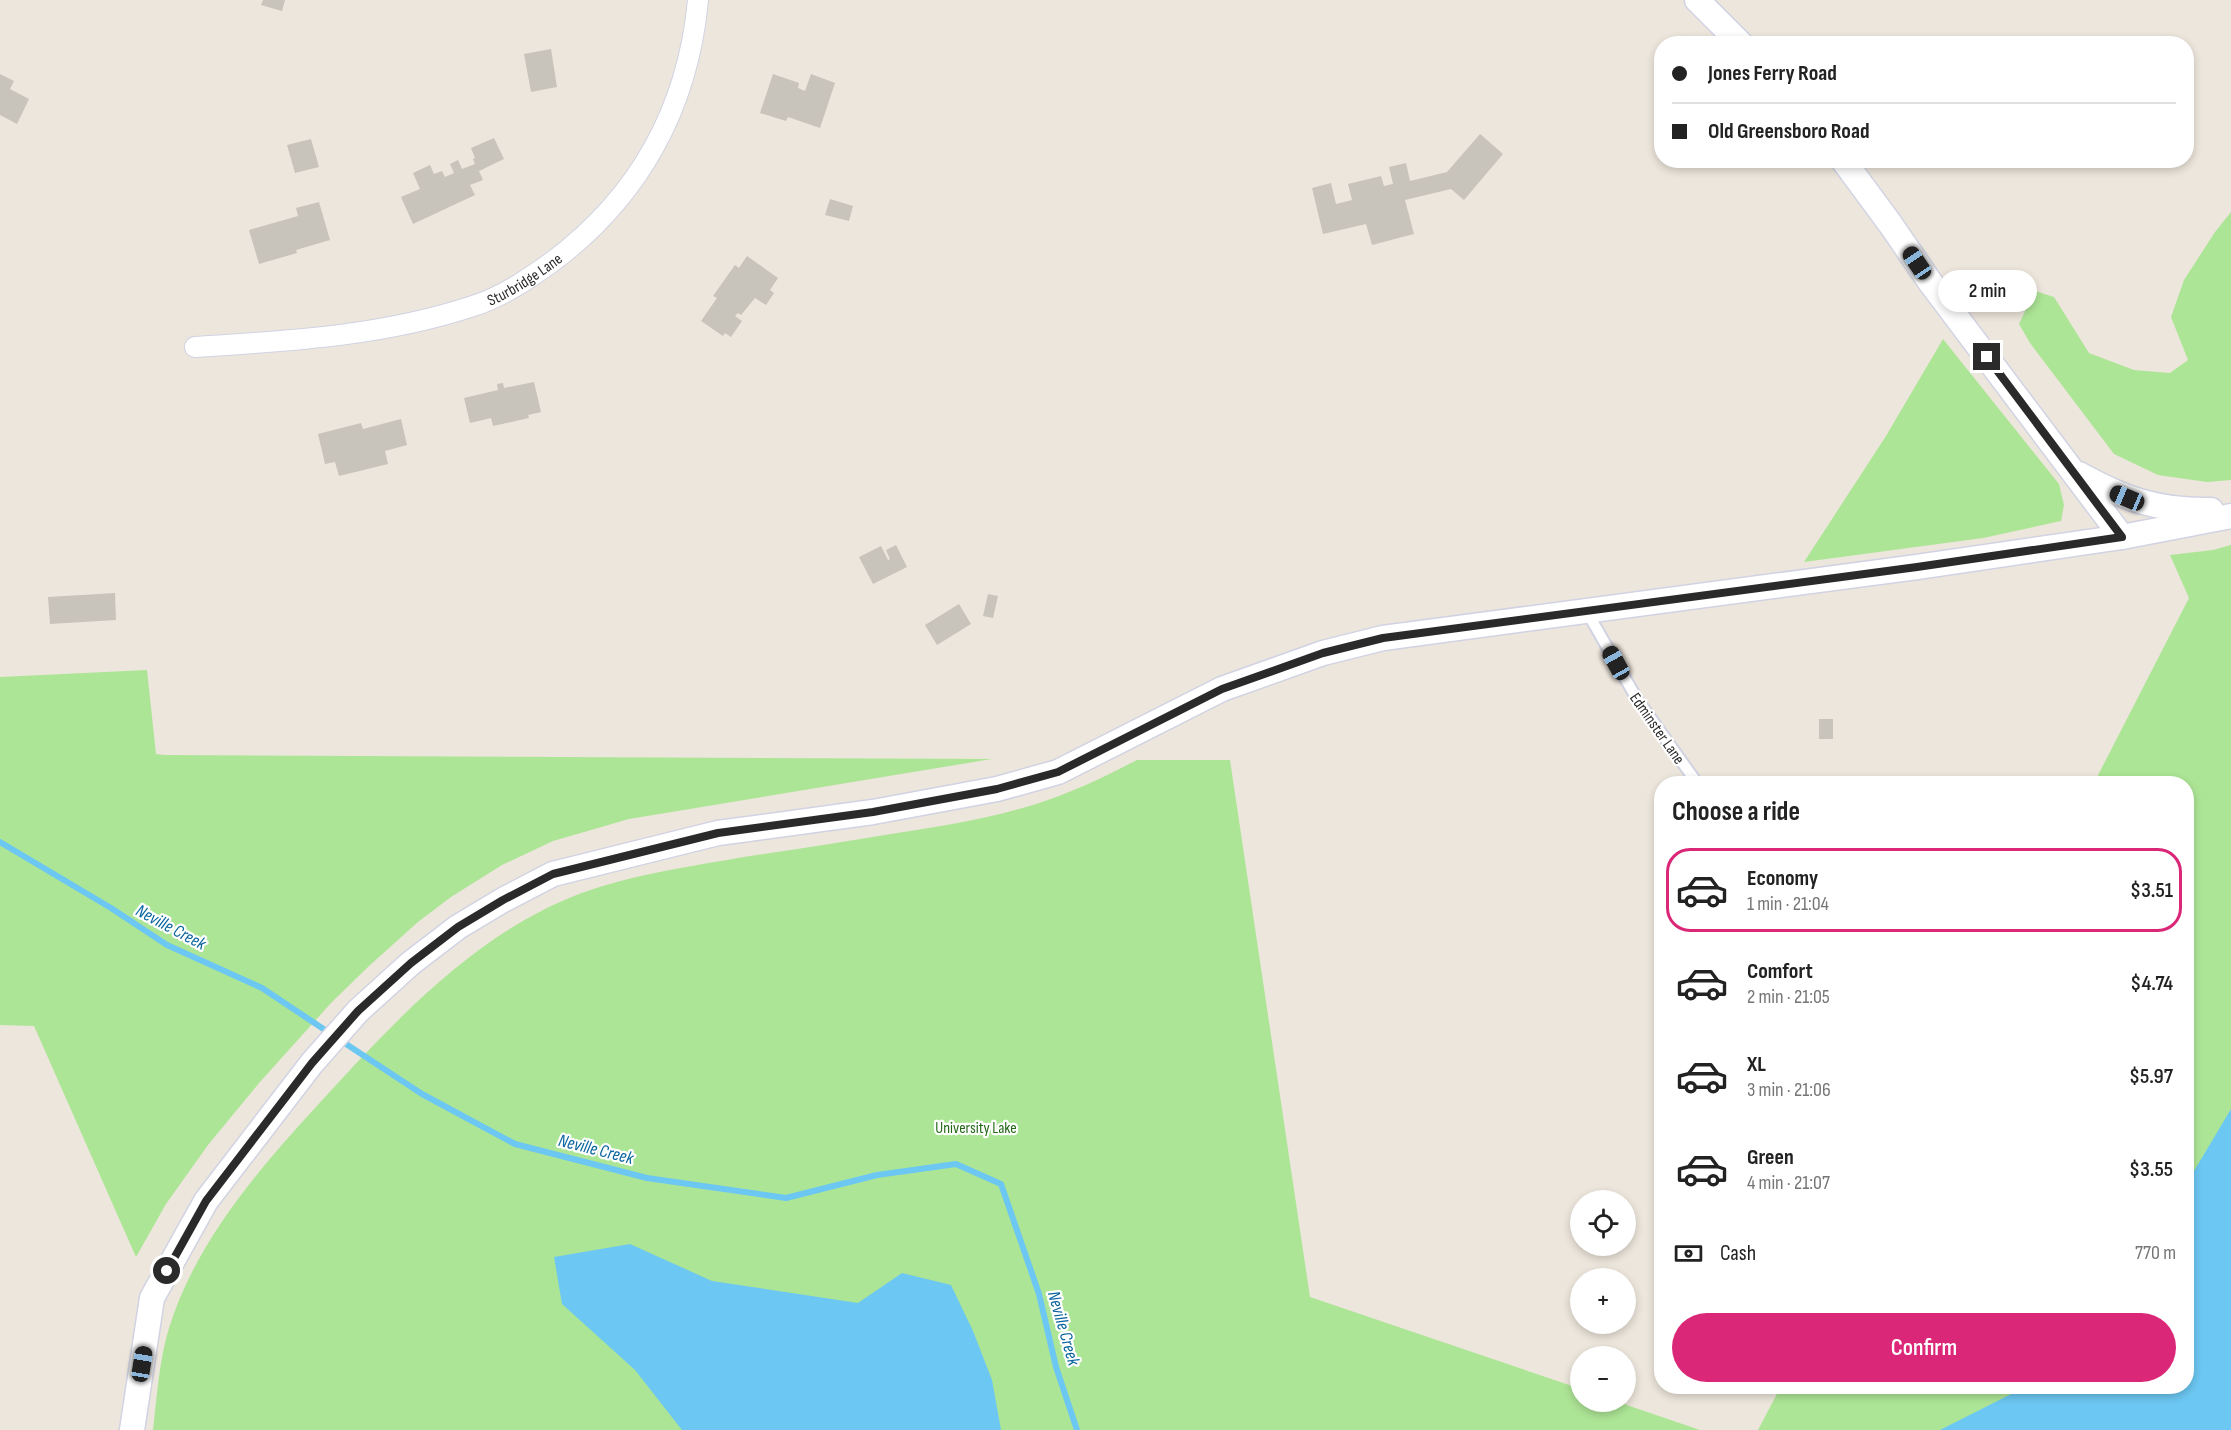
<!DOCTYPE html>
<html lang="en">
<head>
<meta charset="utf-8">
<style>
  body { margin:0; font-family:"Sofia Sans Condensed",sans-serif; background:#f6f6f6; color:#222; height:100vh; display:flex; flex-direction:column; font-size:22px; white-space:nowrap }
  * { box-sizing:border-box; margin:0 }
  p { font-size:20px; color:#767676 }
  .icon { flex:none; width:33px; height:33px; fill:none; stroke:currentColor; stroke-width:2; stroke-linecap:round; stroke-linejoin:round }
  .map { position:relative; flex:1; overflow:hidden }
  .side { position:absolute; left:1654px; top:776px; width:540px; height:618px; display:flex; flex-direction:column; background:#fff; border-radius:24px; box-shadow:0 3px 9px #0003 }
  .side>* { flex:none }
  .top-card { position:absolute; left:1654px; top:36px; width:540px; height:132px; border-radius:24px; box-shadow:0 3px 9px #0003; display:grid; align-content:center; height:132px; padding:0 18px; background:#fff }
  .tools { position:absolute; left:1570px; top:1190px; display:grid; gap:12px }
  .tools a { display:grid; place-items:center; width:66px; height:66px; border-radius:50%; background:#fff; box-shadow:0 3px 9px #0003; font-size:30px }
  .end { position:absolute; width:27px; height:27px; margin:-14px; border:8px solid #2a2a2a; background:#fff; box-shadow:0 0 0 3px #fff }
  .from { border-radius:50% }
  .bubble { position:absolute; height:42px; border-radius:21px; background:#fff; box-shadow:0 3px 9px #0003; font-size:20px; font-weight:600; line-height:42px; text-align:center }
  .car { position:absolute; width:18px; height:36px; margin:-18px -9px; border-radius:8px; box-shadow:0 0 4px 2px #0007; background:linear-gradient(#222 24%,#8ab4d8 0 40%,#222 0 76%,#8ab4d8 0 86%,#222 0) }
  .top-card b { display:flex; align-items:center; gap:21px; height:57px; font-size:22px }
  .top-card b+b { border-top:2px solid #e0e0e0 }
  .top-card i { width:15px; height:15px; background:#222 }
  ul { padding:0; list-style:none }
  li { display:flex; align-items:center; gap:18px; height:84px; margin:0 12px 9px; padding:0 6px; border:3px solid transparent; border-radius:24px }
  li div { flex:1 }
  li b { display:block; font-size:22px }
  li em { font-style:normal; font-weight:600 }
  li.on { border-color:#db2777 }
  li>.icon { width:54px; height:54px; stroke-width:1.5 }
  h2 { padding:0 18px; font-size:27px; line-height:72px }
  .pay { display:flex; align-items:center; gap:15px; height:66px; padding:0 18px; font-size:22px }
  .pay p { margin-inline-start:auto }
  .button { display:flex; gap:12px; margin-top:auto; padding:12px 18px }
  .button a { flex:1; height:69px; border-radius:36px; background:#db2777; color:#fff; font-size:24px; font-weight:600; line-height:69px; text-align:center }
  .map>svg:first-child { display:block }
  .green { fill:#ade596 }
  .water { fill:#6cc7f2 }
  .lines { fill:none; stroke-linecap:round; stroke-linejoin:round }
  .stream { stroke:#6cc7f2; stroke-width:6 }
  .building { fill:#c8c3bb }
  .service-casing { stroke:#d1d3e3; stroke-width:14 }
  .minor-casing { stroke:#d1d3e3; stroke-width:22 }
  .tertiary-casing { stroke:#d1d3e3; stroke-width:27 }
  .service { stroke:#fff; stroke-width:10 }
  .minor { stroke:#fff; stroke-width:20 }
  .tertiary { stroke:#fff; stroke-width:24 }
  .route { stroke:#2a2a2a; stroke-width:8 }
  .labels { text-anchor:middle; stroke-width:4.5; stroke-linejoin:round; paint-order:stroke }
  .street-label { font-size:16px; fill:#2a2a2a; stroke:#fff }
  .park-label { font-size:16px; fill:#256918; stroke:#fff }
  .water-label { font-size:18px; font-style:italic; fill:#0a649e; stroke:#fff }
</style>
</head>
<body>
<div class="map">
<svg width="2231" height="1430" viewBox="0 0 2231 1430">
  <rect width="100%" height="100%" fill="#ede6dc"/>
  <g class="green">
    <path d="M2231,212V480L2207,482L2158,475L2114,454L2030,343L2019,324L2035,291L2054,297L2089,353L2134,370L2170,373L2188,360L2171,317L2184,280L2215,232Z"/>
    <path d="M1943,339L2059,484L2064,505L2061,521L1983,538L1804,562L1886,436Z"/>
    <path d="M2231,545V1430H1758L1781,1386H2187V783H2094L2189,598L2170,555L2213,550Z"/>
    <path d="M147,670L156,754L164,755L992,759L629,819L553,841L502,865L451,897L418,922L369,966L331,1003L260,1082L208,1145L166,1204L136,1257L34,1026L0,1025V677Z"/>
    <path d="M1137,760H1230L1310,1297L1581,1389V1401H1615L1700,1430H153C157,1396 159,1361 169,1328C195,1244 256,1172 315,1108C390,1026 472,935 579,894C633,874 693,866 750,856C799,849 848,841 897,833C943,826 991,818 1036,804C1071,793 1104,777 1137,760Z"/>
  </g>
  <g class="water">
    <path d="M2231,1109V1430H1940L2027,1386H2187L2188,1181Z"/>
    <path d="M630,1244L712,1281L858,1303L902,1273L951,1285L973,1331L992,1380L1001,1430H682L635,1370L562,1304L554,1257Z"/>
  </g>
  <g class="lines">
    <g class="stream">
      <path d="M0,842L111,908L167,945L262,988L331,1034"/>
      <path d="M340,1040L422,1094L515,1144L647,1178L786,1198L877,1175L956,1164L1001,1184L1039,1294L1056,1367L1077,1430"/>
    </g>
  </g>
  <g class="building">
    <path d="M263,0H285L282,11L261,5Z"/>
    <path d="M551,49L557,87L531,92L524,54Z"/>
    <path d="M0,74L14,81L10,89L29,99L17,124L0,115Z"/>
    <path d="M773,74L799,83L798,88L805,91L811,74L835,83L820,128L788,117L786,121L760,113Z"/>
    <path d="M1480,134L1503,154L1464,200L1451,189L1405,200L1414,234L1372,245L1366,224L1323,234L1312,188L1331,183L1336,204L1352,200L1348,184L1381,176L1384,186L1393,184L1389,167L1406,163L1410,181L1447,172Z"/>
    <path d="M494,138L504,159L479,171L483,180L470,185L475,195L413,224L401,197L420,189L413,173L430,165L434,174L442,171L445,177L454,173L450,164L458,160L462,169L475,164L473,159L475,158L471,148Z"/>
    <path d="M311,139L319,167L295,173L287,145Z"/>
    <path d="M830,199L853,206L849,221L825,215Z"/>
    <path d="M319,202L330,240L296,250L297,253L259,264L249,230L298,216L296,208Z"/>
    <path d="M747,256L778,278L770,290L774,293L766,305L755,298L741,315L738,313L735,316L742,321L731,337L725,333L723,336L701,321L717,298L713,296L735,265L739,268Z"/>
    <path d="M534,382L541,412L528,415L529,418L493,426L491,418L470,423L464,398L498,390L497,384L503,383L504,388Z"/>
    <path d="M401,419L407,445L385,451L388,464L339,476L335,462L325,464L318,434L361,423L363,429Z"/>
    <path d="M896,545L907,567L873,584L859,557L881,546L888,560L890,559L886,550Z"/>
    <path d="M115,593L116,620L50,624L48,597Z"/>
    <path d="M988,594L998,596L993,618L983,616Z"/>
    <path d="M959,604L971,624L937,645L925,625Z"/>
    <rect x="1819" y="719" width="14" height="20"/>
  </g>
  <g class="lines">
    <defs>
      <path id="service" d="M1587,612L1637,699L1697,783"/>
      <g id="minor">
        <path id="s1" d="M195,347C289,341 383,336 473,306C502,297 528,279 552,262C639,197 688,108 698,0"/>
      </g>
      <g id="tertiary">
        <path d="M1697,0L1741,44"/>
        <path d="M1843,160L1891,225L1930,282L2122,537"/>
        <path d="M2079,474C2124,499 2158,511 2211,510"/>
        <path d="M132,1430L152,1298L206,1201L312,1063L358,1011L411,963L458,927L503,900L553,874L718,833L873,812L997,789L1058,772L1222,689L1323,653L1383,638L1917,567L2122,537L2231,516"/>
      </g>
    </defs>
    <use href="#service" class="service-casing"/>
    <use href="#minor" class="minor-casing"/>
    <use href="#tertiary" class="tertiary-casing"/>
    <use href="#service" class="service"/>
    <use href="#minor" class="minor"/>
    <use href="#tertiary" class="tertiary"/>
  </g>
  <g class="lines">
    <path class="route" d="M167,1271L206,1201L312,1063L358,1011L411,963L458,927L503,900L553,874L718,833L873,812L997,789L1058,772L1222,689L1323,653L1383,638L1917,567L2122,537L1987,357"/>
  </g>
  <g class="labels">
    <g class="street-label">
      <text dy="6" stroke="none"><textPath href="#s1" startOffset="340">Sturbridge Lane</textPath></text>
      <text transform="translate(1658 728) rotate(55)" y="6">Edminster Lane</text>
    </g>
    <g class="park-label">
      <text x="976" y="1133">University Lake</text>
    </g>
    <g class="water-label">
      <text transform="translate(171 927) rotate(28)" y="6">Neville Creek</text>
      <text transform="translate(596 1149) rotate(14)" y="6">Neville Creek</text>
      <text transform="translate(1064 1328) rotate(74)" y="6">Neville Creek</text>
    </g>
  </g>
</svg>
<div class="tools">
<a><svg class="icon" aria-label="locate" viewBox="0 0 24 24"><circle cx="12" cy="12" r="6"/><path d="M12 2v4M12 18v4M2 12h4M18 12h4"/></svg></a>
<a>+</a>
<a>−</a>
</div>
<i class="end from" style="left:167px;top:1271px"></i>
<i class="end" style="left:1987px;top:357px"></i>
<div class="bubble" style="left:1938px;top:270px;width:99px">2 min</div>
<i class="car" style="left:1917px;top:263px;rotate:326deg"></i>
<i class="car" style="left:2127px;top:498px;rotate:293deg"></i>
<i class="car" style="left:1616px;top:663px;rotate:331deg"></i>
<i class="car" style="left:142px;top:1364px;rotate:9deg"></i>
<div class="top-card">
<b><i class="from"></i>Jones Ferry Road</b>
<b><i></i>Old Greensboro Road</b>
</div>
<section class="side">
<h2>Choose a ride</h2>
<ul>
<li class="on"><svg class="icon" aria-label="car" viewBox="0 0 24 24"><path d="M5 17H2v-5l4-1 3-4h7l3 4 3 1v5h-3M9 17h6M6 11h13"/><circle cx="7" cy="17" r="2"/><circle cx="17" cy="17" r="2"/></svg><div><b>Economy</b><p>1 min · 21:04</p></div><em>$3.51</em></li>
<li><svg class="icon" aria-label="car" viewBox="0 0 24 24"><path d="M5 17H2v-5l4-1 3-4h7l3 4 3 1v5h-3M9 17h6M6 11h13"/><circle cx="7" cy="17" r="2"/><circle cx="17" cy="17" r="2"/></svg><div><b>Comfort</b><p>2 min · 21:05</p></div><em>$4.74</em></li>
<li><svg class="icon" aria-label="car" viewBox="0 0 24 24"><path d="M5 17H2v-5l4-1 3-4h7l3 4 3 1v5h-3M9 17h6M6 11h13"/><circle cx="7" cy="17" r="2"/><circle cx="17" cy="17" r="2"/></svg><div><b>XL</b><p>3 min · 21:06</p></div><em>$5.97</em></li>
<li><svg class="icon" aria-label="car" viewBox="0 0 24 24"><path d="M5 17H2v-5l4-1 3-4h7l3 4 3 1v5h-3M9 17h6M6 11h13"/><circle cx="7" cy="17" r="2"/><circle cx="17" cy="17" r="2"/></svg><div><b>Green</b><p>4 min · 21:07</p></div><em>$3.55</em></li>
</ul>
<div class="pay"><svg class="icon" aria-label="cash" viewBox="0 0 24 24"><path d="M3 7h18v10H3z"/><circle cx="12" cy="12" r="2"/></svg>Cash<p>770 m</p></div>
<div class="button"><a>Confirm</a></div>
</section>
</div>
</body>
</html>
